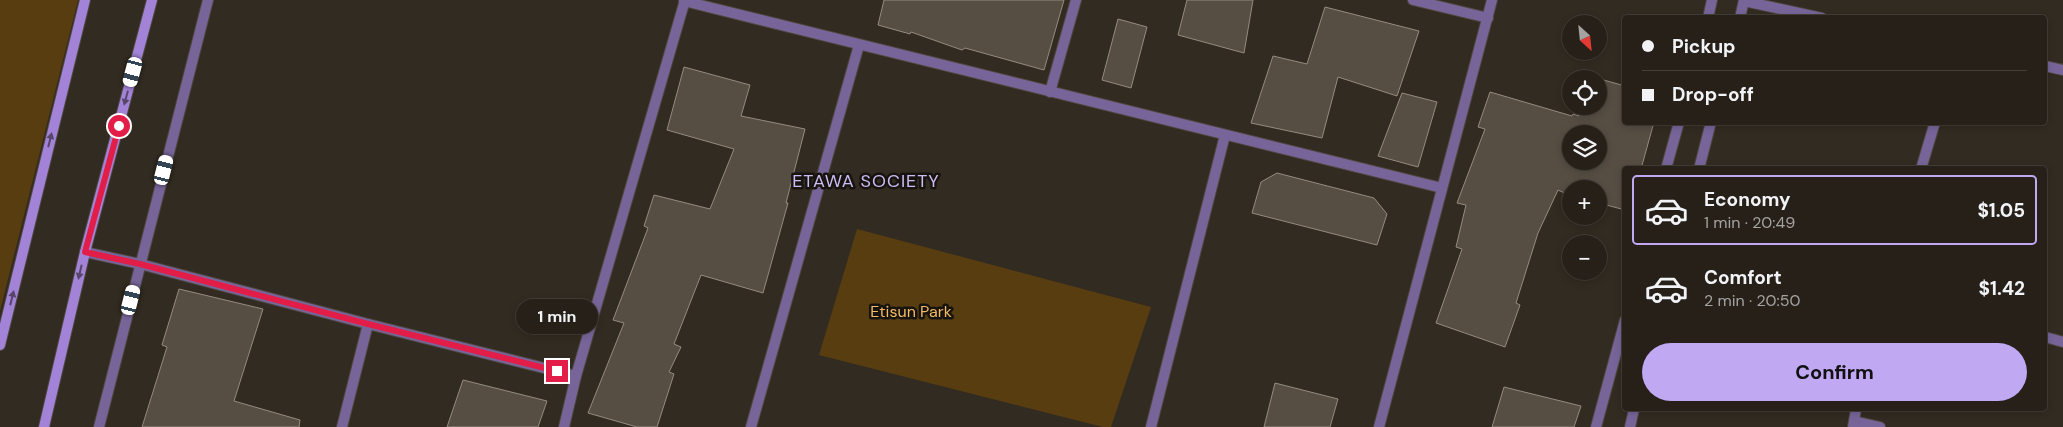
<!DOCTYPE html>
<html lang="en">
<head>
<meta charset="utf-8">
<style>
  body { margin:0; font-family:"DM Sans",sans-serif; background:#2e2822; color:#f1f3f6; height:100vh; display:flex; flex-direction:column; font-size:19px; white-space:nowrap }
  * { box-sizing:border-box; margin:0 }
  p { font-size:16px; color:#a4a3a2 }
  .icon { flex:none; width:28px; height:28px; fill:none; stroke:currentColor; stroke-width:2; stroke-linecap:round; stroke-linejoin:round }
  .map { position:relative; flex:1; overflow:hidden }
  .panel { position:absolute; left:1622px; top:166px; width:425px; height:245px; display:flex; flex-direction:column; background:#262019; border-radius:5px; box-shadow:0 2px 8px #0003,0 0 0 1px #423e38 }
  .panel>* { flex:none }
  .top-card { position:absolute; left:1622px; top:15px; width:425px; height:110px; border-radius:5px; box-shadow:0 2px 8px #0003,0 0 0 1px #423e38; display:grid; align-content:center; height:110px; padding:0 20px; background:#262019 }
  .needle { width:32px; rotate:153deg }
  .tools { position:absolute; left:1562px; top:15px; display:grid; gap:10px }
  .tools a { display:grid; place-items:center; width:45px; height:45px; border-radius:50%; background:#262019; box-shadow:0 2px 8px #0003,0 0 0 1px #423e38; font-size:25px }
  .end { position:absolute; width:22px; height:22px; margin:-11px; border:6px solid #e11d48; background:#fff; box-shadow:0 0 0 2px #fff }
  .from { border-radius:50% }
  .bubble { position:absolute; height:35px; border-radius:18px; background:#262019; box-shadow:0 2px 8px #0003,0 0 0 1px #423e38; font-size:16px; font-weight:700; line-height:35px; text-align:center }
  .car { position:absolute; width:15px; height:30px; margin:-15px -8px; border-radius:6px; box-shadow:0 0 4px 1px #0007; background:linear-gradient(#fff 24%,#345 0 40%,#fff 0 76%,#345 0 86%,#fff 0) }
  .top-card b { display:flex; align-items:center; gap:18px; height:48px; font-size:19px }
  .top-card b+b { border-top:1px solid #423e38 }
  .top-card i { width:12px; height:12px; background:#f1f3f6 }
  ul { padding:9px 0 0; list-style:none }
  li { display:flex; align-items:center; gap:15px; height:70px; margin:0 10px 8px; padding:0 10px; border:2px solid transparent; border-radius:5px }
  li div { flex:1 }
  li b { display:block; font-size:19px }
  li em { font-style:normal; font-weight:700 }
  li.selected { border-color:#c1a8f3 }
  li>.icon { width:45px; height:45px; stroke-width:1.5 }
  .cta { display:flex; gap:10px; margin-top:auto; padding:10px 20px }
  .cta a { flex:1; height:58px; border-radius:30px; background:#c1a8f3; color:#111; font-size:20px; font-weight:700; line-height:58px; text-align:center }
  .map>svg:first-child { display:block }
  .green { fill:#583d10 }
  .building { fill:#564e43; stroke:#958c80; fill-rule:evenodd }
  .lines { fill:none; stroke-linecap:round; stroke-linejoin:round }
  .minor-casing { stroke:#4e473e; stroke-width:12 }
  .secondary-casing { stroke:#4e473e; stroke-width:12 }
  .minor { stroke:#77659a; stroke-width:10 }
  .secondary { stroke:#a283d8; stroke-width:10 }
  .oneway { fill:#564669 }
  .route { stroke:#e11d48; stroke-width:6 }
  .labels { text-anchor:middle; stroke-width:5; stroke-linejoin:round; paint-order:stroke }
  .park-label { font-size:16px; fill:#f5ba63; stroke:#17140f }
  .neighbourhood-label { font-size:18px; letter-spacing:1px; fill:#cebcf4; stroke:#17140f }
</style>
</head>
<body>
<div class="map">
<svg width="2063" height="427" viewBox="0 0 2063 427">
  <rect width="100%" height="100%" fill="#322b21"/>
  <g class="green">
    <path d="M0,0H78L0,311Z"/>
    <path d="M857,229L1151,307L1111,427H1103L819,355Z"/>
  </g>
  <g class="building">
    <path d="M884,0H1064L1044,70L965,48L962,50L911,32L910,34L878,25Z"/>
    <path d="M1187,0H1253L1244,53L1178,35Z"/>
    <path d="M1325,7L1419,31L1397,96L1338,77L1322,138L1251,123L1273,56L1307,64Z"/>
    <path d="M1118,19L1147,27L1131,88L1102,80Z"/>
    <path d="M684,67L750,85L741,116L805,129L786,203H788L763,293L701,275L674,344L681,347L669,372L674,374L657,427H637L588,413L624,323L613,320L648,228L644,226L654,195L710,209L734,149L667,130Z"/>
    <path d="M1593,77L1625,86V122H1654L1641,169H1625V210L1599,203V189H1571V196L1558,190L1538,233L1516,303L1520,305L1505,347L1436,323L1462,249L1456,247L1466,205L1457,203L1485,129L1478,127L1490,92L1572,116L1573,114L1579,116L1583,106H1599V79H1592ZM1571,134H1599V161H1571Z"/>
    <path d="M1402,93L1437,102L1418,167L1378,156Z"/>
    <path d="M1277,173L1374,198L1387,214L1377,245L1252,213L1261,182Z"/>
    <path d="M179,289L263,309L234,401L300,420L299,427H142L167,347L162,345Z"/>
    <path d="M463,380L547,401L538,427H447Z"/>
    <path d="M1275,383L1338,399L1330,427H1264Z"/>
    <path d="M1504,387L1581,406L1574,427H1492Z"/>
  </g>
  <g class="lines">
    <defs>
      <g id="minor">
        <path d="M1413,0L1488,18"/>
        <path d="M684,1L1442,188"/>
        <path d="M1744,1L1822,18"/>
        <path d="M1708,18L1712,0"/>
        <path d="M1740,18L1744,0"/>
        <path d="M2045,66L2063,70"/>
        <path d="M1050,92L1076,0"/>
        <path d="M1666,169L1679,122"/>
        <path d="M1699,169L1711,122"/>
        <path d="M1921,169L1935,122"/>
        <path d="M85,252L140,264L368,324L576,376"/>
        <path d="M2045,337L2063,342"/>
        <path d="M1854,421L1880,427"/>
        <path d="M99,427L208,0"/>
        <path d="M342,427L368,324"/>
        <path d="M564,427L576,376L685,0"/>
        <path d="M751,427L859,45"/>
        <path d="M1151,427L1225,135"/>
        <path d="M1379,427L1492,0"/>
        <path d="M1596,427L1625,320"/>
        <path d="M1630,427L1634,409"/>
        <path d="M1853,427L1856,409"/>
      </g>
      <g id="secondary">
        <path d="M0,345L85,0"/>
        <path d="M44,427L85,252L152,0"/>
      </g>
    </defs>
    <use href="#minor" class="minor-casing"/>
    <use href="#secondary" class="secondary-casing"/>
    <use href="#minor" class="minor"/>
    <use href="#secondary" class="secondary"/>
  </g>
  <defs><path id="oneway-solid" d="M-6-.8H1V-3.2L6.5 0L1 3.2V.8H-6Z" transform="scale(1.25)"/></defs>
  <g class="oneway">
    <use href="#oneway-solid" transform="translate(126 98) rotate(105)"/>
    <use href="#oneway-solid" transform="translate(50 140) rotate(-76)"/>
    <use href="#oneway-solid" transform="translate(80 272) rotate(103)"/>
    <use href="#oneway-solid" transform="translate(12 298) rotate(-76)"/>
  </g>
  <g class="lines">
    <path class="route" d="M119,126L85,252L140,264L368,324L557,371"/>
  </g>
  <g class="labels">
    <g class="park-label">
      <text x="911" y="317">Etisun Park</text>
    </g>
    <g class="neighbourhood-label">
      <text x="866" y="187">ETAWA SOCIETY</text>
    </g>
  </g>
</svg>
<div class="tools">
<a><svg class="needle" viewBox="-14 -14 28 28"><path d="M0-13l5 13h-10z" fill="#e53935"/><path d="M0 13l5-13h-10z" fill="#a4a3a2"/></svg></a>
<a><svg class="icon" aria-label="locate" viewBox="0 0 24 24"><circle cx="12" cy="12" r="6"/><path d="M12 2v4M12 18v4M2 12h4M18 12h4"/></svg></a>
<a><svg class="icon" aria-label="layers" viewBox="0 0 24 24"><path d="M12 4l9 5-9 5-9-5zM3 14l9 5 9-5"/></svg></a>
<a>+</a>
<a>−</a>
</div>
<i class="end from" style="left:119px;top:126px"></i>
<i class="end" style="left:557px;top:371px"></i>
<div class="bubble" style="left:516px;top:299px;width:82px">1 min</div>
<i class="car" style="left:133px;top:72px;rotate:195deg"></i>
<i class="car" style="left:164px;top:170px;rotate:14deg"></i>
<i class="car" style="left:131px;top:300px;rotate:14deg"></i>
<div class="top-card">
<b><i class="from"></i>Pickup</b>
<b><i></i>Drop-off</b>
</div>
<section class="panel">
<ul>
<li class="selected"><svg class="icon" aria-label="car" viewBox="0 0 24 24"><path d="M5 17H2v-5l4-1 3-4h7l3 4 3 1v5h-3M9 17h6M6 11h13"/><circle cx="7" cy="17" r="2"/><circle cx="17" cy="17" r="2"/></svg><div><b>Economy</b><p>1 min · 20:49</p></div><em>$1.05</em></li>
<li><svg class="icon" aria-label="car" viewBox="0 0 24 24"><path d="M5 17H2v-5l4-1 3-4h7l3 4 3 1v5h-3M9 17h6M6 11h13"/><circle cx="7" cy="17" r="2"/><circle cx="17" cy="17" r="2"/></svg><div><b>Comfort</b><p>2 min · 20:50</p></div><em>$1.42</em></li>
</ul>
<div class="cta"><a>Confirm</a></div>
</section>
</div>
</body>
</html>
